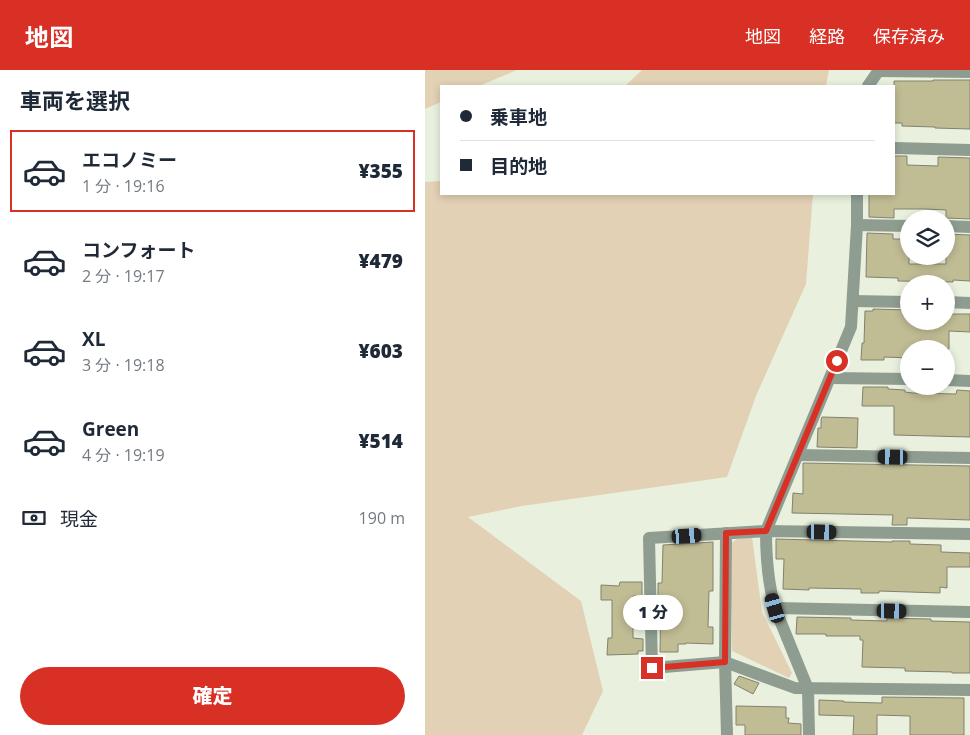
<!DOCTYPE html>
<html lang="ja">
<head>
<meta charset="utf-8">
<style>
  body { margin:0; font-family:"Open Sans","Noto Sans JP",sans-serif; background:#f2f2f3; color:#1f2937; height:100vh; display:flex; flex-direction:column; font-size:19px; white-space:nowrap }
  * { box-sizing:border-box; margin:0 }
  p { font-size:16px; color:#747a83 }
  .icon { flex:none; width:28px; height:28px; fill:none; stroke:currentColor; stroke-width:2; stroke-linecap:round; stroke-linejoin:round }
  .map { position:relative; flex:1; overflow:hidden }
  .sheet { display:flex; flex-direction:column; background:#fff; width:425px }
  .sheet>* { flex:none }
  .top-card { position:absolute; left:15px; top:15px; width:455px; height:110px; border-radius:0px; box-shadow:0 2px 8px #0003; display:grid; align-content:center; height:110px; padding:0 20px; background:#fff }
  .buttons { position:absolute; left:475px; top:140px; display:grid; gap:10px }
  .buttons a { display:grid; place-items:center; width:55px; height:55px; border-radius:50%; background:#fff; box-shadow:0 2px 8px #0003; font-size:25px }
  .end { position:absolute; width:22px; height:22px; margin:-11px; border:6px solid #d93025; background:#fff; box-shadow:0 0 0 2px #fff }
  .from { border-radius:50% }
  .bubble { position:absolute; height:35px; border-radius:18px; background:#fff; box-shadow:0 2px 8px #0003; font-size:16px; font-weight:800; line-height:35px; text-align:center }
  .car { position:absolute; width:15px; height:30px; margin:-15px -8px; border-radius:6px; box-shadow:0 0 4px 1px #0007; background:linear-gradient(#222 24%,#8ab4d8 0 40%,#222 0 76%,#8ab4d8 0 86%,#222 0) }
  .top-card b { display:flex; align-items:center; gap:18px; height:48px; font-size:19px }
  .top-card b+b { border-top:1px solid #e0e1e3 }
  .top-card i { width:12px; height:12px; background:#1f2937 }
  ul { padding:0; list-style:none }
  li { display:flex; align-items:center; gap:15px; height:82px; margin:0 10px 8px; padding:0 10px; border:2px solid transparent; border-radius:0px }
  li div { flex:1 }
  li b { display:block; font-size:19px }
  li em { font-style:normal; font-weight:800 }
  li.current { border-color:#d93025 }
  li>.icon { width:45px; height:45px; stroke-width:1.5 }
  h2 { padding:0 20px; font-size:22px; line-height:60px }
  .pay { display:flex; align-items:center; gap:12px; height:55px; padding:0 20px; font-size:19px }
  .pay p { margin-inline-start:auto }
  .cta { display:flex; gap:10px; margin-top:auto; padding:10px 20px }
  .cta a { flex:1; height:58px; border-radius:30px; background:#d93025; color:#fff; font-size:20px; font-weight:800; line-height:58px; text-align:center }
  header { display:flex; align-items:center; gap:30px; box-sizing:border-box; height:70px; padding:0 25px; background:#d93025; color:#fff }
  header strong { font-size:24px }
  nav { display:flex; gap:28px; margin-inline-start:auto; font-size:18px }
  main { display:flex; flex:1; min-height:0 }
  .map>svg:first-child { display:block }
  .green { fill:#e3d1b5 }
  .building { fill:#c0bc94; stroke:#82816e }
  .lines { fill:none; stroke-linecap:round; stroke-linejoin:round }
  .minor { stroke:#8f9d91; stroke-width:12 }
  .route { stroke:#d93025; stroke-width:6 }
</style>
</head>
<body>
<header>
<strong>地図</strong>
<nav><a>地図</a><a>経路</a><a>保存済み</a></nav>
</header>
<main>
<section class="sheet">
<h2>車両を選択</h2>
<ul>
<li class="current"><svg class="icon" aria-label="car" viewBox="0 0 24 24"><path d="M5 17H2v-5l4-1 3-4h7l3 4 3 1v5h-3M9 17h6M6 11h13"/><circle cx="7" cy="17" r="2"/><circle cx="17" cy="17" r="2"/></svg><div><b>エコノミー</b><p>1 分 · 19:16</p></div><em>¥355</em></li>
<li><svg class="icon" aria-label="car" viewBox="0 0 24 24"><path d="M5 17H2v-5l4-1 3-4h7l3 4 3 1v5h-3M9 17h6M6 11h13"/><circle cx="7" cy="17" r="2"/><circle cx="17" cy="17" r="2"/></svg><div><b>コンフォート</b><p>2 分 · 19:17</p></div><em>¥479</em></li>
<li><svg class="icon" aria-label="car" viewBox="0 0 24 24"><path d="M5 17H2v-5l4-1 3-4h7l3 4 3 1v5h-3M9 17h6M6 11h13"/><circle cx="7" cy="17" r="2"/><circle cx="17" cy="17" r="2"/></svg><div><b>XL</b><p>3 分 · 19:18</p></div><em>¥603</em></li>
<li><svg class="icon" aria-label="car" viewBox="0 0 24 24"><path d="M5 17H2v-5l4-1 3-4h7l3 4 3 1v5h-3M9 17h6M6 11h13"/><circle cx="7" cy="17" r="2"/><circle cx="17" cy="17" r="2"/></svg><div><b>Green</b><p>4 分 · 19:19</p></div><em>¥514</em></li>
</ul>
<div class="pay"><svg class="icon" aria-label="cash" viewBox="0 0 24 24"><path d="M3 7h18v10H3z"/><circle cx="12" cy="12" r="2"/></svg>現金<p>190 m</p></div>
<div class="cta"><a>確定</a></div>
</section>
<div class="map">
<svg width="545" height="665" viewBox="0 0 545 665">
  <rect width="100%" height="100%" fill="#e9f1de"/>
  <g class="green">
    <path d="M0,0H92L54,16H16V32L0,39Z"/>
    <path d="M217,0H404L401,16H200Z"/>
    <path d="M16,111V124H388L381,214L331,326L302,407L97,436L43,447L156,531L178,621L157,665H0V112Z"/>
    <path d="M327,467L337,542L367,603L364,608L307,581L305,474L312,469Z"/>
  </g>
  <g class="building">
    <path d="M508,10H545V59L510,58V57L477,56V53H469V11H508Z"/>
    <path d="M469,86H482V95L513,96V87L545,88V149L521,148V140L500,139H469V148L444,147V124H469Z"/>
    <path d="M442,163L468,164V169H484V194H521V164L545,165V211L528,210V212L473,211V208L441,207Z"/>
    <path d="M448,239L484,240V251H521V244H545V262L524,261V279H484V288L459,287V290H436L437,273H439L440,241H448Z"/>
    <path d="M438,317H463V319L480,320V322L488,323L531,324L532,320L545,321V367L469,365V336H437Z"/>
    <path d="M397,347L433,348L432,378L392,377L393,358H396V350Z"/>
    <path d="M378,393L545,396V450L482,448V455H467L468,445L367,443L368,423L378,424Z"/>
    <path d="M351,469L467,472V471H485V474L516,475V482L545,483V497H522V518L515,517V523L454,521V523H436V519L384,518V520L358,519L359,489H351Z"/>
    <path d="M288,472V521H284L283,557H288V574L261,573V574H253V582H235L236,526H233V513H237L238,475Z"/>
    <path d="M195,512H217V526H208V568L218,569V581H213V584L182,585L183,568H187V530H176V515L194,516Z"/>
    <path d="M372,547L426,548V550L462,551V548L506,549V551L545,552V603H527V602L480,601V598L437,597L438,570H435V566H401V564H371Z"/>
    <path d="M314,606L334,613L328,624L309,614Z"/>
    <path d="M457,627L539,628V665H485V646L452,645V665H428L429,646L394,645V630L419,631V632L457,633Z"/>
    <path d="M311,636L361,637V648H364L363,653L376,654V665H320V655H311Z"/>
  </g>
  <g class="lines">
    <g class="minor">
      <path d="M453,1L545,2"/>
      <path d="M443,16L454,0"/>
      <path d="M469,78L545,80"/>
      <path d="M432,155L484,156"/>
      <path d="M521,156L545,157"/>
      <path d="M428,231L484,232"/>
      <path d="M521,232L545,233"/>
      <path d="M406,308L484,309"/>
      <path d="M521,310L545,311"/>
      <path d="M373,385L545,388"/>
      <path d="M301,463L300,592L302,665"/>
      <path d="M545,464L341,461L224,468L227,598L300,592L370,618L545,620"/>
      <path d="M350,538L545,542"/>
      <path d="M384,665L383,619L350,538C343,513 341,487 341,461L426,257L432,155V124"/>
    </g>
  </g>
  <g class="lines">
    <path class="route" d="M227,598L300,592L301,463L341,461L412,291"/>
  </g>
</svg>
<div class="buttons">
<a><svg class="icon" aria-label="layers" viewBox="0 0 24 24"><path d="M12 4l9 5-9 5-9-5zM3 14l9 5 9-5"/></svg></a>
<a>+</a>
<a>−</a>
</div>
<i class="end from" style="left:412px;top:291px"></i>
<i class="end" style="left:227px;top:598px"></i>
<div class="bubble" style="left:198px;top:525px;width:60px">1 分</div>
<i class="car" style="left:468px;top:387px;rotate:271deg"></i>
<i class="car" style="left:397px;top:462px;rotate:91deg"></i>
<i class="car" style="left:262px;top:466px;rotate:86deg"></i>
<i class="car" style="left:350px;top:538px;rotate:344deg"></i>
<i class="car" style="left:467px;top:541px;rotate:91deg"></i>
<div class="top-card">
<b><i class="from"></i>乗車地</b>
<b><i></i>目的地</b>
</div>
</div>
</main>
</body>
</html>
